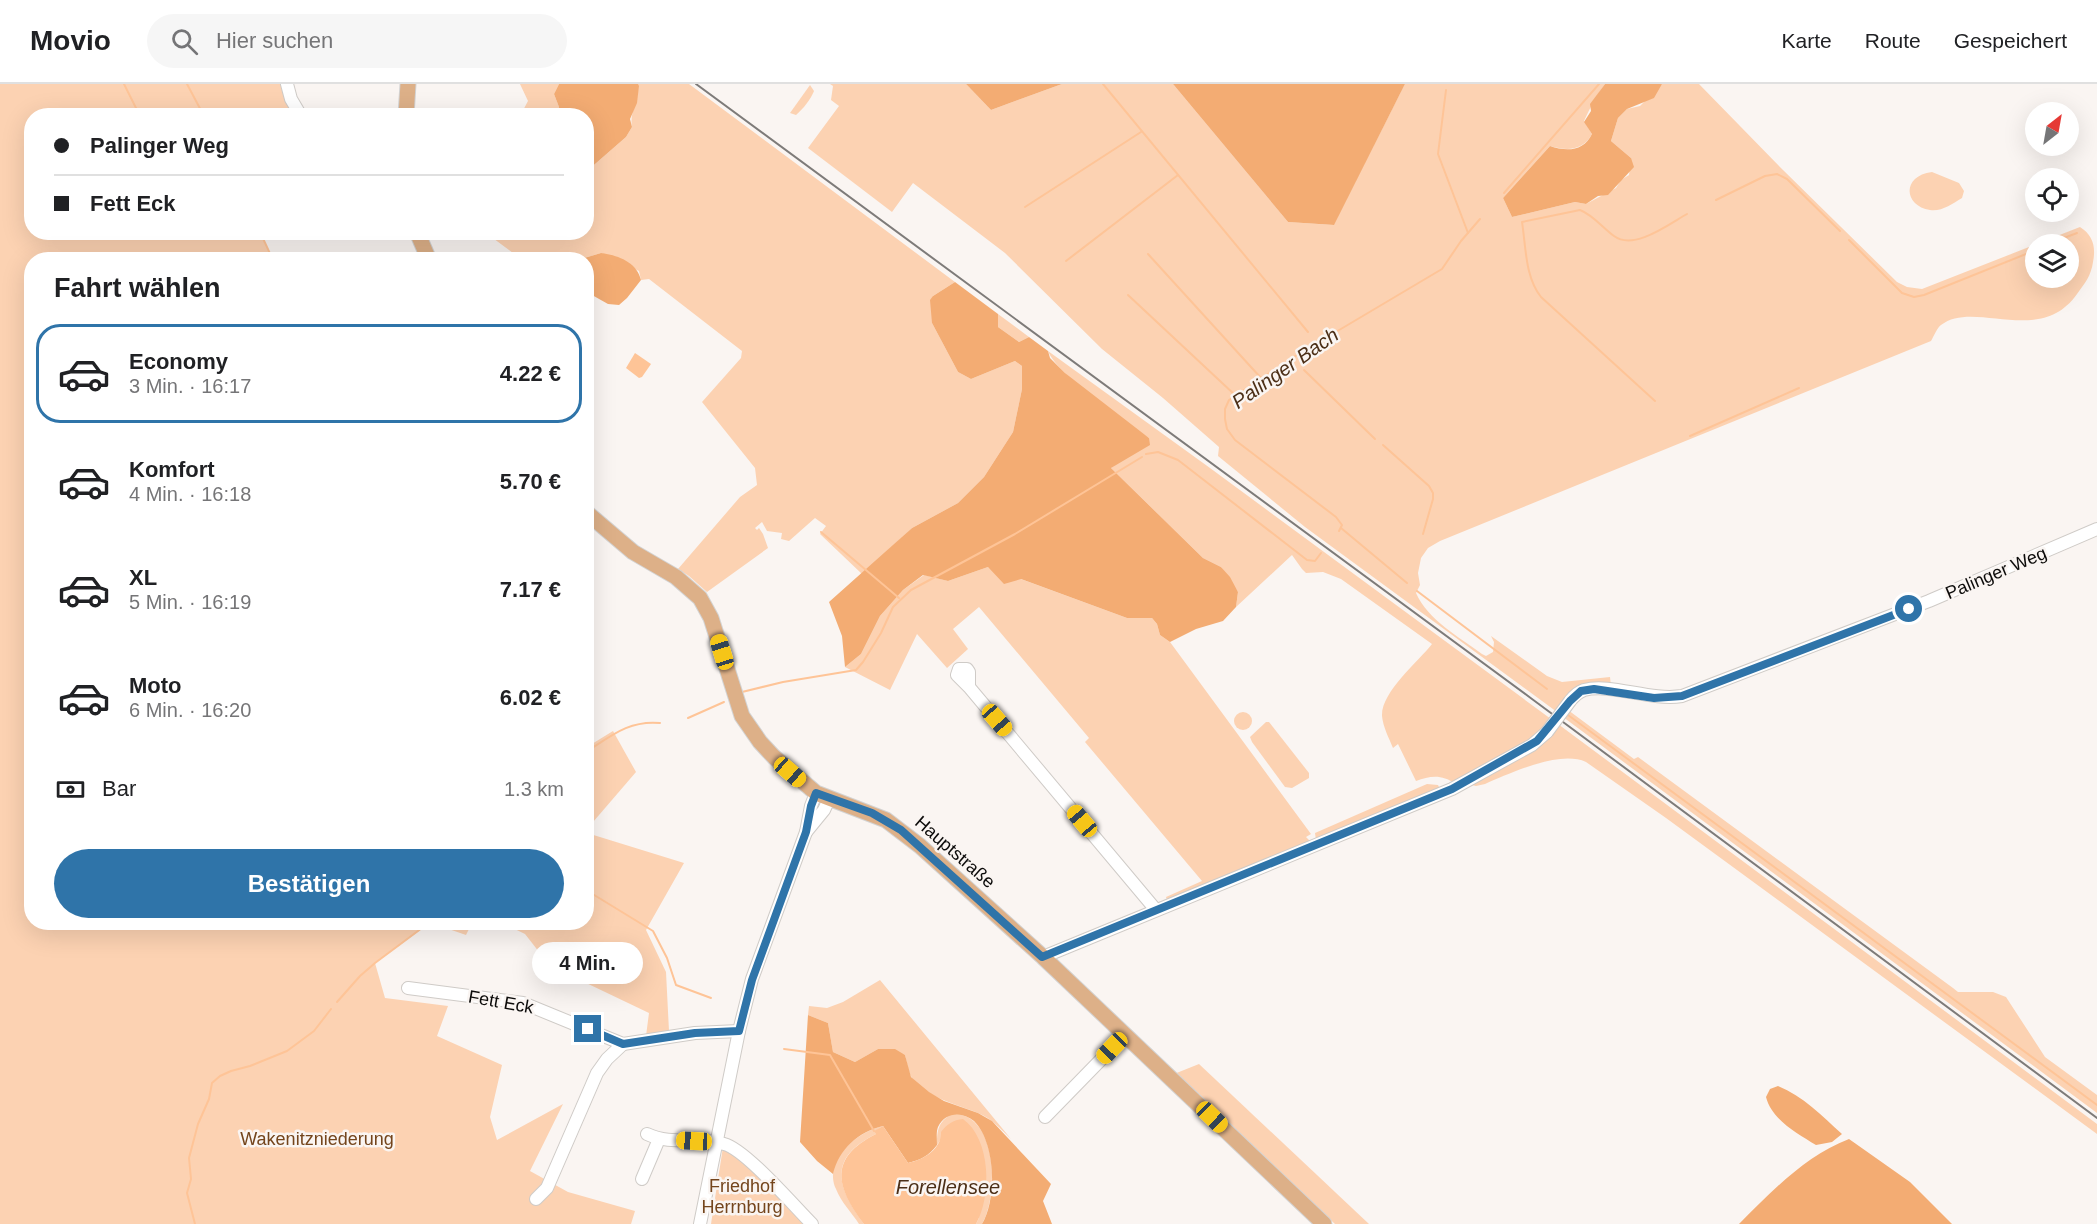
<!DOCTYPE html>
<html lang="de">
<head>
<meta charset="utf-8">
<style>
  body { margin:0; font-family:Helvetica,sans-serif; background:#f6f6f6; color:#202124; height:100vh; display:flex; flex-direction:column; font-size:22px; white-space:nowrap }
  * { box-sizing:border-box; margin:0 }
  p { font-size:20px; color:#757577 }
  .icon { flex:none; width:33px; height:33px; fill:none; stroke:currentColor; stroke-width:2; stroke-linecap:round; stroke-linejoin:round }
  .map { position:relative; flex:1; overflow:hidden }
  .drawer { position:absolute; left:24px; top:168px; width:570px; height:678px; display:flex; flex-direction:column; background:#fff; border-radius:24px; box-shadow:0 6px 24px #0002 }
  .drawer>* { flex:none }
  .top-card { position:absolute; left:24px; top:24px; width:570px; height:132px; border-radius:24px; box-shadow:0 6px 24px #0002; display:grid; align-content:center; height:132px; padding:0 30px; background:#fff }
  .needle { width:39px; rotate:31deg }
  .fabs { position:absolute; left:2025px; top:18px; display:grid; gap:12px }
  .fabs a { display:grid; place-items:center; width:54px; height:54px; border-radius:50%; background:#fff; box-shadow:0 6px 24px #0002; font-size:30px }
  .end { position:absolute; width:27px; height:27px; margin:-14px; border:8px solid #2f74a9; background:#fff; box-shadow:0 0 0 3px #fff }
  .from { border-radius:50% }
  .bubble { position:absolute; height:42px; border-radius:21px; background:#fff; box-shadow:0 6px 24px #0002; font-size:20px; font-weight:600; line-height:42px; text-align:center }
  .car { position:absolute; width:18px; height:36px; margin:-18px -9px; border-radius:8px; box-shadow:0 0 4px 2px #0007; background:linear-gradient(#f5c518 24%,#345 0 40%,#f5c518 0 76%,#345 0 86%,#f5c518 0) }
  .top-card b { display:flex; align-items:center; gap:21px; height:57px; font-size:22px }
  .top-card b+b { border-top:2px solid #e0e0e0 }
  .top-card i { width:15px; height:15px; background:#202124 }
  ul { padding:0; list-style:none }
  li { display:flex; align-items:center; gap:18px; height:99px; margin:0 12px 9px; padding:0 18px; border:3px solid transparent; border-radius:24px }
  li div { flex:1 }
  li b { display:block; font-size:22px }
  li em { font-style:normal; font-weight:600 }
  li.current { border-color:#2f74a9 }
  li>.icon { width:54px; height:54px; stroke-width:1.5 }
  h2 { padding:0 30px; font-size:27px; line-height:72px }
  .pay { display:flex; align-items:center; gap:15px; height:66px; padding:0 30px; font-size:22px }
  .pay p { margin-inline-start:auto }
  .button { display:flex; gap:12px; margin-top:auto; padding:12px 30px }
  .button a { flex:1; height:69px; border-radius:36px; background:#2f74a9; color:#fff; font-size:24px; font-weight:600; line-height:69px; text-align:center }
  header { display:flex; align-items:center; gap:36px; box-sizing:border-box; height:84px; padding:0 30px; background:#fff; border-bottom:2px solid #e0e0e0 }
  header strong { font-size:28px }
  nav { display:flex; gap:33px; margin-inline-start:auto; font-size:21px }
  .search { width:420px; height:54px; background:#f6f6f6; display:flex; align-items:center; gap:15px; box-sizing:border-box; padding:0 21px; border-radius:33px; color:#757577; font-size:22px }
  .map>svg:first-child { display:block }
  .green { fill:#fcd2b2; fill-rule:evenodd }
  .forest { fill:#f3ac73 }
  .water { fill:#fec497 }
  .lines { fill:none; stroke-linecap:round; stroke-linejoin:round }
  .stream { stroke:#fec497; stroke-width:2 }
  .minor-casing { stroke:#cfcbc7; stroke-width:14 }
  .major-casing { stroke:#d3d3d3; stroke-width:17 }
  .minor { stroke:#fff; stroke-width:12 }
  .major { stroke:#ddb088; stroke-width:15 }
  .rail { stroke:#7e7b79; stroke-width:2 }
  .minor-bridge-casing { stroke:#cfcbc7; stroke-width:14; stroke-linecap:butt }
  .minor-bridge { stroke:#fff; stroke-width:12 }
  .route { stroke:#2f74a9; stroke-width:8 }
  .labels { text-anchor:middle; stroke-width:5; stroke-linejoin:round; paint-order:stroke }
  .street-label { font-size:18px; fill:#0c0b0a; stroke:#faf5f2 }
  .park-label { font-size:18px; fill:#74451c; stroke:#faf5f2 }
  .water-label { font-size:20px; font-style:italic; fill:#4c2f17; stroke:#faf5f2 }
</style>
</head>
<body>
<header>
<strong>Movio</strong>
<div class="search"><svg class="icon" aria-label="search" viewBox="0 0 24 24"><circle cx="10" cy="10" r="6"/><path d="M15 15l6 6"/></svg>Hier suchen</div>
<nav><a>Karte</a><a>Route</a><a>Gespeichert</a></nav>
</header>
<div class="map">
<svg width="2097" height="1140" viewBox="0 0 2097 1140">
  <rect width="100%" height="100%" fill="#faf5f2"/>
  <g class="green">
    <path d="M0,0H284L297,31L32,32V148L260,149L273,175L32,176V838L430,839L375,879L385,914L448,922L437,952L502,981L490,1033L497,1056L563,1020L530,1087L568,1108L635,1127L631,1140H0Z"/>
    <path d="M520,0H559L554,10L559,23V31L520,32L528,17Z"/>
    <path d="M638,0H689L955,198L933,212L932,239L958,288L971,295L1015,277L1022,282V305L1013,348L984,393L958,419L912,444L862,490L820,450L826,442L815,434L789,457L781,455L782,449L767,447L762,438L755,444L757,446L759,444L763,450L768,464L707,508L689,492L678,485L740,413L757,401L755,384L702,318L741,274L742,267L649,195L641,196L639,187L601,169L581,175H521L486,149L586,148L587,87L626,53L632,43C629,28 640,15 638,0Z"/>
    <path d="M830,0H966L991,26L1062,0H1173L1288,138L1333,141L1405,0H1605C1596,12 1590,24 1584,37L1592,50C1583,67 1567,67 1550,62L1503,114L1512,133L1575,118L1586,120L1616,104L1621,96L1629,91L1631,74L1611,57L1618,34L1627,25L1640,22L1662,0H1699L1783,86L1897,198L1907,203L1922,205L2080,143C2093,151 2096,163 2093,178C2091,192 2085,199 2077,210C2040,263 1974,215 1941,241C1937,244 1934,252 1931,257L1440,457L1428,464L1421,474L1418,489L1420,501L1416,509C1428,536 1459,553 1482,570L1486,572L1493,568L1494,558L1491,552L1547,592L1562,598L1610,593L1611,602L1599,601L1557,628L1305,443L1218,372L1219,363L1163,314L1102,265L1005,169L913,99L892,128L808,64L839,22L831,16L833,2ZM2036,160H2068V194H2036Z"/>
    <path d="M810,1L814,7C811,15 803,25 796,31L790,29Z"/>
    <path d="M1932,88L1959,99L1964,107L1962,114C1952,120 1941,128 1930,126C1904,122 1901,92 1932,88Z"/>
    <path d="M998,230L1029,253L1019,258L998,243Z"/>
    <path d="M1048,267L1210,384L1551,635L1538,651L1455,700C1442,690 1430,692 1416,697L1398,660L1393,664C1389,654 1383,643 1382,632C1381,608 1418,578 1432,560L1341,495L1323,488L1306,489L1302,485L1292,471L1236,523L1238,508L1221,483L1203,474L1111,384L1149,354C1125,337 1058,292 1048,267Z"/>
    <path d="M988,483L1127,534H1152L1157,540L1160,551L1170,558L1311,750L1306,753L1312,759L1167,816L1166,813L1202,797L1085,658L1089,654L979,523L953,545L968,565L947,584L917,550L890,606L845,583L861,570L880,532L903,506L924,491L948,497Z"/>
    <path d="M1568,626L1634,675L1638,673L1953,904L1958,908H1993L2006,913L2045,973L2097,1011V1029L1563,633Z"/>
    <circle cx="1243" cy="637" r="9"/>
    <path d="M1266,638H1269L1309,689V694L1292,704L1285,703L1252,658L1250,653Z"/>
    <path d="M1558,640L2097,1040V1050L1666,734L1586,678C1559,666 1511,689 1485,700L1476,702L1472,701Z"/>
    <path d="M613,647L636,688L587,745V663Z"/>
    <path d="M1427,700L1438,701L1440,705L1316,756L1315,749Z"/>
    <path d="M587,749L684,779L646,846L666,888L669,947L646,952L649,929L559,886L543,873L525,850L502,839L586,838Z"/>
    <path d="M431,839H472L466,851Z"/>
    <path d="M880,896L1011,1055C1001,1045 991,1034 978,1029C956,1020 928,1014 912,994C908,988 907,978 905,971L878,965L855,978L833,968L828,939L808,931L809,922L827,924L843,918Z"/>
    <path d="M1199,980L1369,1140H1335L1174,990Z"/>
    <path d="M952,1030C998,1028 999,1112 982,1140H976L979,1134L941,1055L937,1061C937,1046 938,1038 952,1030Z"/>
    <path d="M883,1042L875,1047L876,1050C827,1074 837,1103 864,1140H859C852,1129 841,1118 836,1105C823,1075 857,1048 883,1042Z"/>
    <path d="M723,1063L742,1075L806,1140H711Z"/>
  </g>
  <g class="forest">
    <path d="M559,0H638L639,2L637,19L630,35L632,43L626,53L587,87L586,32L559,31V23L554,10Z"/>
    <path d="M966,0H1062L991,26Z"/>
    <path d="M1173,0H1405L1334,141L1288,138Z"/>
    <path d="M1605,0H1662L1654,14L1627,25L1618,34L1611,57L1631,74L1634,83L1608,111L1598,112L1586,120L1575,118L1512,133L1503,114L1550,62C1567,68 1584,67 1592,50L1584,38L1591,27L1590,20Z"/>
    <path d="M601,169C617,171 637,178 641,196L627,214L619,221L608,220L592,211L587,213L586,176L581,175Z"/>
    <path d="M955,198L998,230V243L1019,258L1029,253L1048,267L1050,274L1065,289L1149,354L1150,361L1111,384L1203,474L1221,483L1230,493L1238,508L1236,523L1223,537L1196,545L1170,558L1160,551L1157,540L1152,534H1127L1021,495L1004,500L988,483L948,497L923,491L903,506L880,532L861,570L845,583L842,552L829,518L912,444L958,419L984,393L1013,348L1022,305V282L1015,277L971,295L958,288L932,239L930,216L933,212Z"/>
    <path d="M808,931L828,939L833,968L855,978L878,965H895L905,971L911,993L929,1008L944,1017L978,1029L992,1037L1051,1100L1043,1117L1052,1140H982C997,1115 996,1059 974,1037C962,1027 945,1028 938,1043C936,1048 937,1055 937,1061C929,1072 920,1076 908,1079L883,1042C858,1048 839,1065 833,1090L817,1077L800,1058Z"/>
    <path d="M1778,1002C1803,1012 1822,1032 1842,1050L1832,1058L1816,1061C1797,1049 1772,1036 1766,1013L1770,1005Z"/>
    <path d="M1849,1055L1910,1098L1952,1140H1739C1772,1107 1805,1072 1849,1055Z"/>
  </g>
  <g class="water">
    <path d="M635,269L651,280L642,293L639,294L626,284Z"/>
    <path d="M963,1035C991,1055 992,1112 976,1140H864C836,1103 828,1074 876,1050L874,1047L883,1042L908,1079C923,1076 942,1065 941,1048C947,1040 953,1036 963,1035Z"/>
  </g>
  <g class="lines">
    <g class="stream">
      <path d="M124,0L138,28"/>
      <path d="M187,0L204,32"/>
      <path d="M1103,0L1308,248"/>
      <path d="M1446,6L1438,70L1468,149"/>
      <path d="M1504,109L1599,0"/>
      <path d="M1716,116L1765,92L1777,90L1787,95L1840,147"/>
      <path d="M1025,123L1141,48"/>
      <path d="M260,148L273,176"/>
      <path d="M1849,156L1902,209L1914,213L1924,211L2036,166"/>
      <path d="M2048,160L2077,149"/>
      <path d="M1148,170L1261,294"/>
      <path d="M1066,177L1178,91"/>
      <path d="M1128,211L1235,311"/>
      <path d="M1304,286L1375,355"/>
      <path d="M1655,317L1541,213C1525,193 1526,163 1522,138L1580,126C1593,131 1603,144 1614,152C1634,167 1669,140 1687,130"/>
      <path d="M1690,352L1799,304"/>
      <path d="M1383,361L1429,402L1433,409V415L1423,450"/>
      <path d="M1146,370L1158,368L1178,376L1307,476L1315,477L1321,469"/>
      <path d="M1341,444L1407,499"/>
      <path d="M1339,447L1342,441L1336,433L1235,356L1227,345L1225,335V325L1229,316L1292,274L1442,185L1461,157L1480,135"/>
      <path d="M821,448L899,514"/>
      <path d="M1417,507L1547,605"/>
      <path d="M742,608L783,598L856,586L863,578L881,549L893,523L911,506L1015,450L1142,373"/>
      <path d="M1568,631L2097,1021"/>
      <path d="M688,634L724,618"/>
      <path d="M586,668C611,652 629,636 660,639"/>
      <path d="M586,806L653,847L667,874L676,901L711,914"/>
      <path d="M337,918L360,892L375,879L430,838"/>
      <path d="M784,965L830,971L874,1047"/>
      <path d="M195,1140L187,1109L191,1095L189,1074L198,1040L209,1015L212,999L220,992L231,987L250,982L287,967L314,947L331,925"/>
    </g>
    <defs>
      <g id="minor">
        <path d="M287,0L291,15L301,32"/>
        <path d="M969,603L957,591L959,585H967L969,588V603L1156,826"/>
        <path d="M1570,617C1574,612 1578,608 1584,606C1611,599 1650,617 1682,612L1929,517L2097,445"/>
        <path d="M806,748L824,726L829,715"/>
        <path d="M1043,873L1452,705L1532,661L1547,648"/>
        <path d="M408,904L523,919L623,960L695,949L739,947"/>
        <path d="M1045,1033L1125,951"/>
        <path d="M647,1050C672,1062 699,1052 724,1060C745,1065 794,1122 812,1140"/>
        <path d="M642,1095L659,1055"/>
        <path d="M536,1115L547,1104L597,989L607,975L623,960"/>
        <path d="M700,1140L739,947L752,895L806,748L811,722L816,709"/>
      </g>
      <g id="major">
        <path d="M406,32L408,0"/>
        <path d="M417,148L429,176"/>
        <path d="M586,428L633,468L676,493L700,514L711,534L742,632L760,658L774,673L816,709L886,736L920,762L1043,873L1324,1140"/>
      </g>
    </defs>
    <use href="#minor" class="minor-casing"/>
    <use href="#major" class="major-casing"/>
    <use href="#minor" class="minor"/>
    <use href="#major" class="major"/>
    <path class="rail" d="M696,0L1532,615L2097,1034"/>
    <defs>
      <path id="minor-bridge" d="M1547,648L1570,617"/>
    </defs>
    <use href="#minor-bridge" class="minor-bridge-casing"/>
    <use href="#minor-bridge" class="minor-bridge"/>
  </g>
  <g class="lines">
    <path class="route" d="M588,945L623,960L695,949L739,947L752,896L806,748L811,722L816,709L872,729L901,746L1042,873L1452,705L1537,657L1570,617L1581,607L1594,605L1654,614L1682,612L1909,525"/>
  </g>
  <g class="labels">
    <g class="street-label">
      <text transform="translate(1996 489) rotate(-23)" y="6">Palinger Weg</text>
      <text transform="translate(955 768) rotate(41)" y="6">Hauptstraße</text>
      <text transform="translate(501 918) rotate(10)" y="6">Fett Eck</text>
    </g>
    <g class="park-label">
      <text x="317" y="1061">Wakenitzniederung</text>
      <text x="742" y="1108">Friedhof<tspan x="742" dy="21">Herrnburg</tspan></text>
    </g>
    <g class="water-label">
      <text transform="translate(1285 284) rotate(-35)" y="7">Palinger Bach</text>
      <text x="948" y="1110">Forellensee</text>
    </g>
  </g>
</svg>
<div class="fabs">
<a><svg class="needle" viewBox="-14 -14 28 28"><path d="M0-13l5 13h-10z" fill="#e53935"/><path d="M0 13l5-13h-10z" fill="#757577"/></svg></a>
<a><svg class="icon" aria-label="locate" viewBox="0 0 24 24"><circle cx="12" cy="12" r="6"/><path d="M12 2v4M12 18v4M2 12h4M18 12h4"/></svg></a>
<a><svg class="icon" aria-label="layers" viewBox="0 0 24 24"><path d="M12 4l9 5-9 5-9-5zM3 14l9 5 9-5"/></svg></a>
</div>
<i class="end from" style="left:1909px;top:525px"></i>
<i class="end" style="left:588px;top:945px"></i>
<div class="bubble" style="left:532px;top:858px;width:111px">4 Min.</div>
<i class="car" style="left:722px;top:568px;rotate:343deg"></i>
<i class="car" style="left:997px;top:636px;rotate:139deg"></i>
<i class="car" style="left:790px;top:688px;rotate:131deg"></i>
<i class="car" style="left:1082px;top:737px;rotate:320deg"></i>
<i class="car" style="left:1112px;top:964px;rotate:224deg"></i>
<i class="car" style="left:1212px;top:1033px;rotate:134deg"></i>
<i class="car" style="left:694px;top:1057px;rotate:273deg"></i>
<div class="top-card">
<b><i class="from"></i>Palinger Weg</b>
<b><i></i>Fett Eck</b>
</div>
<section class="drawer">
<h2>Fahrt wählen</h2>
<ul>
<li class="current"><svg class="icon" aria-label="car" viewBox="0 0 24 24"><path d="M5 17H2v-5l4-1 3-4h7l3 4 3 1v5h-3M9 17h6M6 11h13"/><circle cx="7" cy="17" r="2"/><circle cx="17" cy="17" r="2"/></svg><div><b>Economy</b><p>3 Min. · 16:17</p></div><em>4.22 €</em></li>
<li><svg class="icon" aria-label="car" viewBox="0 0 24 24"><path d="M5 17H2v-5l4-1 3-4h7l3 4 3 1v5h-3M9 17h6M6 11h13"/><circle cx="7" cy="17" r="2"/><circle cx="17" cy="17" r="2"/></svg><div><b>Komfort</b><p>4 Min. · 16:18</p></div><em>5.70 €</em></li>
<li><svg class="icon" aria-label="car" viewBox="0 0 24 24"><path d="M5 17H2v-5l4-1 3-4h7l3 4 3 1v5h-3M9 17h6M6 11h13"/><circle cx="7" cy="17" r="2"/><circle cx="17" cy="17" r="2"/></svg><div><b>XL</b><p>5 Min. · 16:19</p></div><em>7.17 €</em></li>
<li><svg class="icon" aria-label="car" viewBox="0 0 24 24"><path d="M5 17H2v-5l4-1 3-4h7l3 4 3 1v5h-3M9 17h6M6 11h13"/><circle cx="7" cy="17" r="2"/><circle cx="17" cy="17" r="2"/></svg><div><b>Moto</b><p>6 Min. · 16:20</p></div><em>6.02 €</em></li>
</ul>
<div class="pay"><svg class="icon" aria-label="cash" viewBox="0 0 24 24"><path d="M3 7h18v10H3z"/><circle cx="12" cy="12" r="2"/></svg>Bar<p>1.3 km</p></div>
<div class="button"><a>Bestätigen</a></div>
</section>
</div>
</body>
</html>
